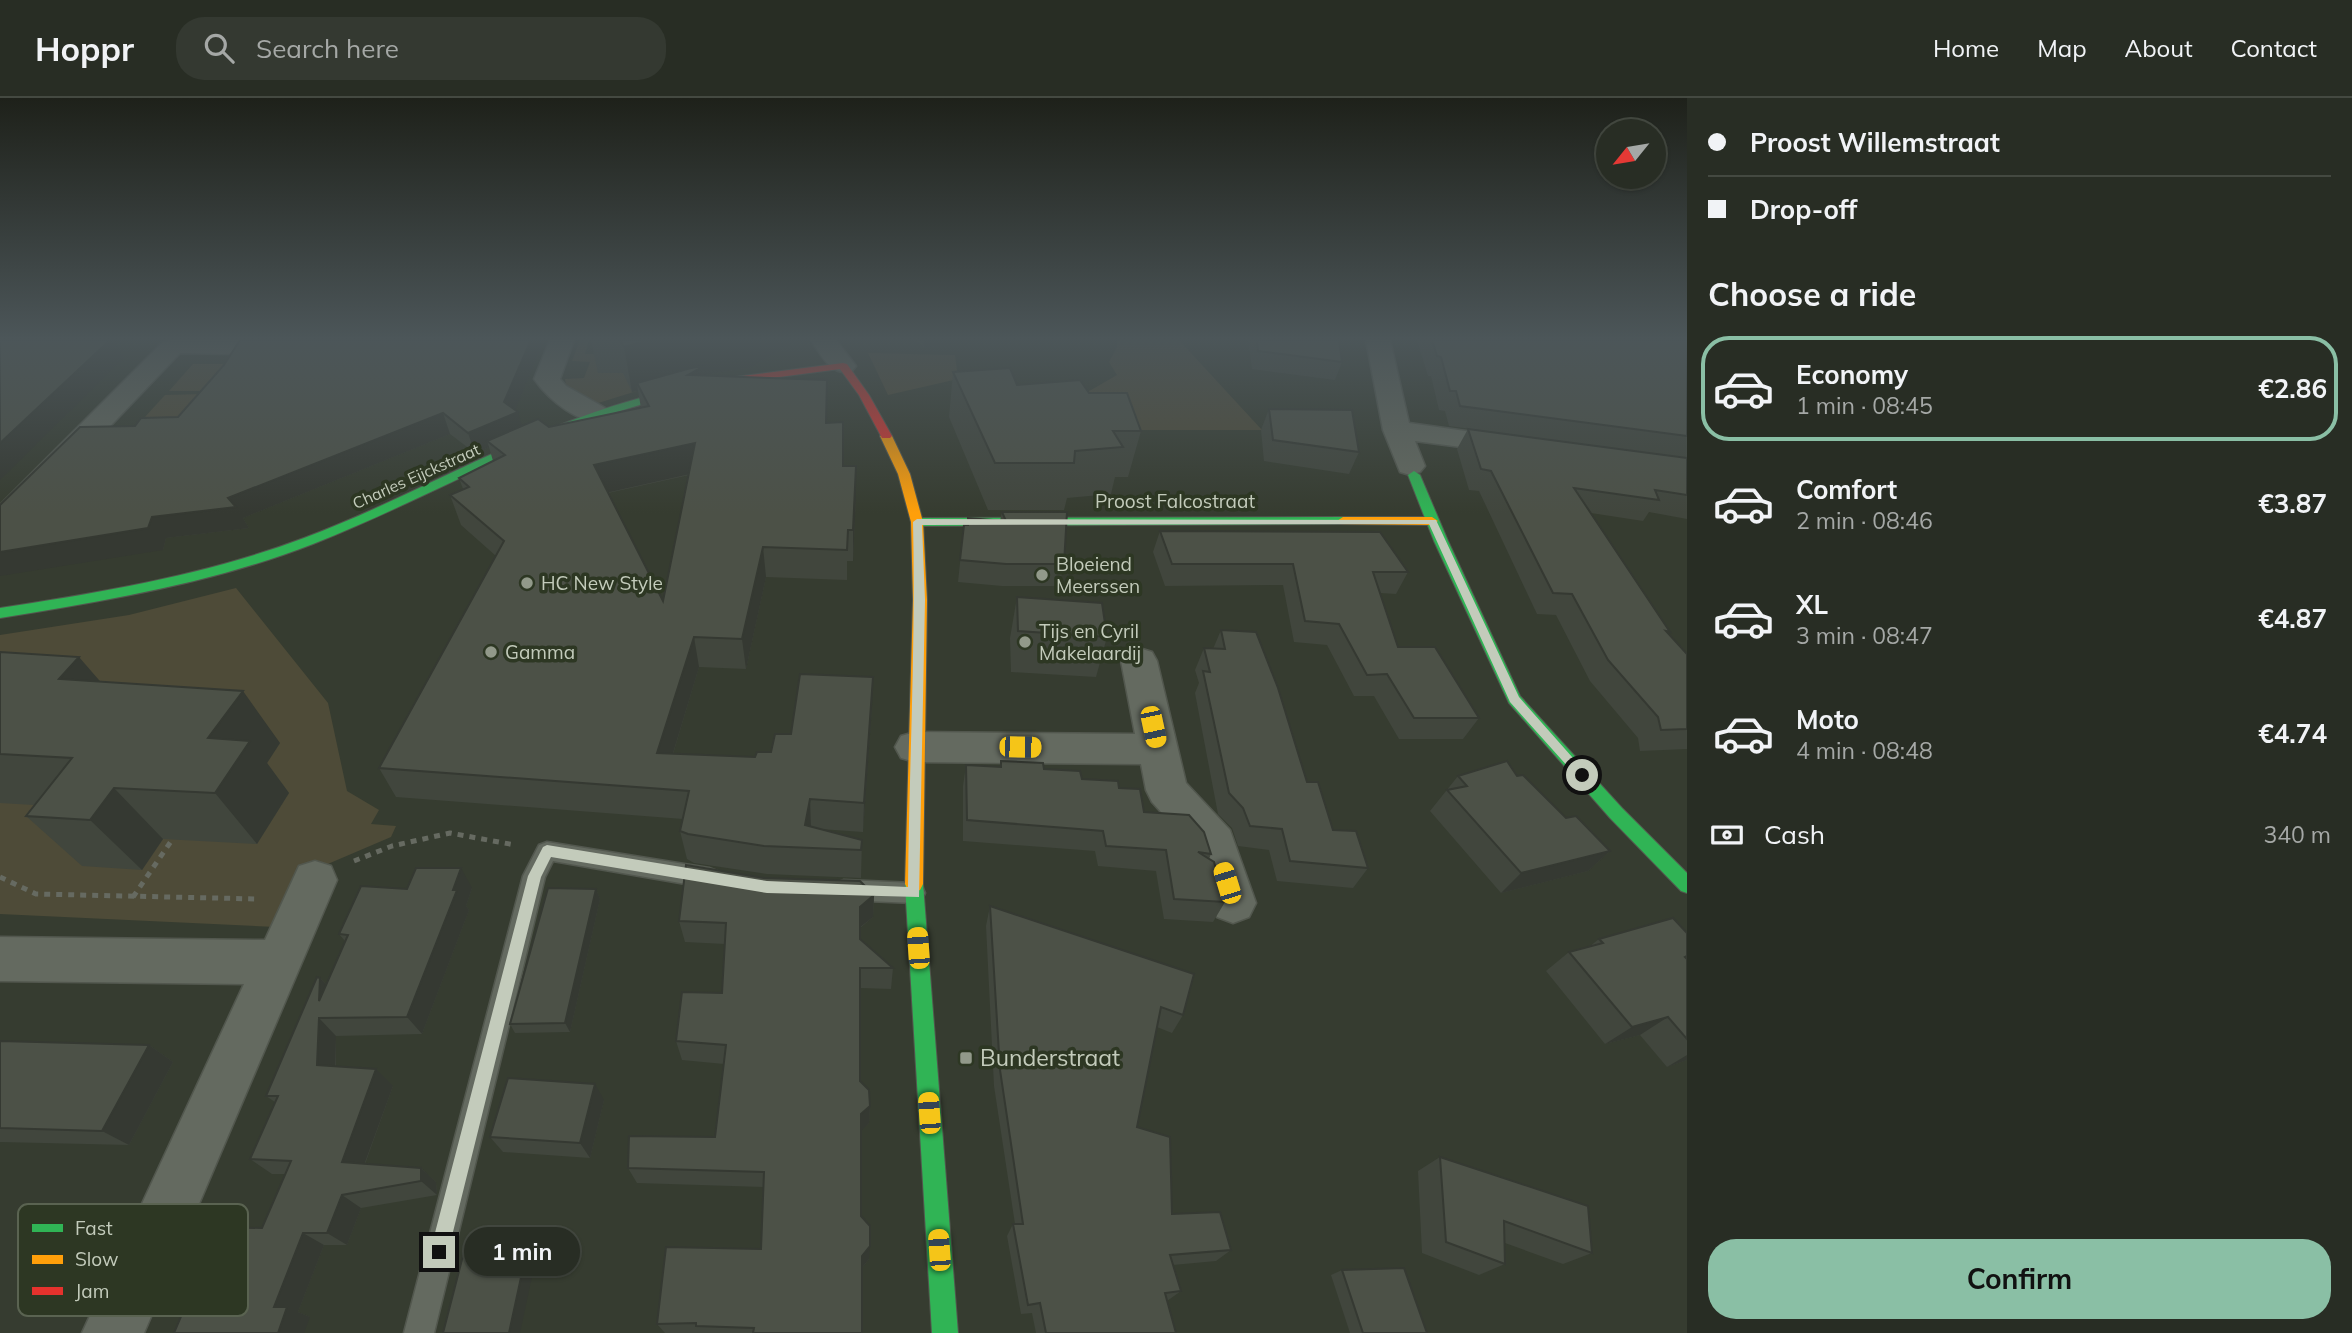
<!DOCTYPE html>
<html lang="en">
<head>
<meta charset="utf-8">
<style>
  body { margin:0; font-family:Mulish,sans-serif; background:#343931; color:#f1f3f6; height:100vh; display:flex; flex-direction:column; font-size:26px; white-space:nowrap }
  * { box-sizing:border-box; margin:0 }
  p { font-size:23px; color:#a5a8a6 }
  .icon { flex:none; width:38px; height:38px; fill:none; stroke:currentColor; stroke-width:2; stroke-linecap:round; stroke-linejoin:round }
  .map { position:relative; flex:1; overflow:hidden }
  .panel { display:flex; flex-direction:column; background:#282d24; width:665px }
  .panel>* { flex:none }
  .hud { display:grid; align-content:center; height:154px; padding:0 21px; background:#282d24 }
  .needle { width:46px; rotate:240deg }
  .fabs { position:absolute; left:1596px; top:21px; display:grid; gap:14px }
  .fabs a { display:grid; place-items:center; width:70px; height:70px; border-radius:50%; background:#282d24; box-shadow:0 2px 5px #0004,0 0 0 2px #444941; font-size:35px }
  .end { position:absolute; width:32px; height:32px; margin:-16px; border:9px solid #c3cbbb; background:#111; box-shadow:0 0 0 4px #111 }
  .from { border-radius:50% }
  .bubble { position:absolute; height:49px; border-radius:24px; background:#282d24; box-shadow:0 2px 5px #0004,0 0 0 2px #444941; font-size:23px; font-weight:700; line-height:49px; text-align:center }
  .car { position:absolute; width:21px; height:42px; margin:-21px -10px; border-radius:9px; box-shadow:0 0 5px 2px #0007; background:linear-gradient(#f5c518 24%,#345 0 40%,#f5c518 0 76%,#345 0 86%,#f5c518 0) }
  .hud b { display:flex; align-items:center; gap:24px; height:66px; font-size:26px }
  .hud b+b { border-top:2px solid #444941 }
  .hud i { width:18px; height:18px; background:#f1f3f6 }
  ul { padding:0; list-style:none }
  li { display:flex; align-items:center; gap:21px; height:105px; margin:0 14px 10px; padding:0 7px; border:4px solid transparent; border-radius:28px }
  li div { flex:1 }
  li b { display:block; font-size:26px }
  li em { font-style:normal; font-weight:700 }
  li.selected { border-color:#8abfa5 }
  li>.icon { width:63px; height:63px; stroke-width:1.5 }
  h2 { padding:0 21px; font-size:32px; line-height:84px }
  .pay { display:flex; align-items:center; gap:18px; height:77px; padding:0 21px; font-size:26px }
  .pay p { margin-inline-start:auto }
  .button { display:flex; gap:14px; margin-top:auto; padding:14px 21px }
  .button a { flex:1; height:80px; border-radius:28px; background:#8abfa5; color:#111; font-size:28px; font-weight:700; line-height:80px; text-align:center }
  header { display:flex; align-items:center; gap:42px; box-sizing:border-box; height:98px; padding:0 35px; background:#282d24; border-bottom:2px solid #444941 }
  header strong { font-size:33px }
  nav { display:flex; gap:38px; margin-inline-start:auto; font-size:24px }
  .search { width:490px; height:63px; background:#343931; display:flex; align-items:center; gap:18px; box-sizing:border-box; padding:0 24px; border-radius:28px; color:#a5a8a6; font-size:26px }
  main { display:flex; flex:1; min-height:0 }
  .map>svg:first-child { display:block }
  .green { fill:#4e4b38 }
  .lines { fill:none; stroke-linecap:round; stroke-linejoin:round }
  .lane-casing { stroke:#52574e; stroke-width:3 }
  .street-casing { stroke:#52574e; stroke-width:3 }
  .fast-casing { stroke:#52574e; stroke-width:2 }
  .slow-casing { stroke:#52574e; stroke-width:2 }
  .jam-casing { stroke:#52574e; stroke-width:2 }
  .path { stroke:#666a61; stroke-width:5; stroke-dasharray:6 6; stroke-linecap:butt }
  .lane { fill:#646a60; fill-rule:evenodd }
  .street { fill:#646a60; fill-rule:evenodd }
  .fast { fill:#30b455; fill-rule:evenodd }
  .slow { fill:#ff9f0a; fill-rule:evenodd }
  .jam { fill:#e5322d; fill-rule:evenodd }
  .wall { fill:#41463d; fill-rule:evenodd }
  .shaded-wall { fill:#353932 }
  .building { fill:#4c5147; stroke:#353932; stroke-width:2; fill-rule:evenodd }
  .route { fill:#c3cbbb }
  .poi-dot { fill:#92998a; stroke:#2d3723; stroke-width:2.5 }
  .labels { text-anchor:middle; stroke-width:7; stroke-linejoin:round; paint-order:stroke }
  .far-street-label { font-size:16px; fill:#c3cbbb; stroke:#2d3723 }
  .street-label { font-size:19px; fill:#c3cbbb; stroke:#2d3723 }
  .poi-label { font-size:19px; fill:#c3cbbb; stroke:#2d3723; text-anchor:start }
  .near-poi-label { font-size:23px; fill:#c3cbbb; stroke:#2d3723; text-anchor:start }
  .key { fill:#2d3723; stroke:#5a6351; stroke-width:2 }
  .key-label { font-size:19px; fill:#c3cbbb }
</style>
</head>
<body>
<header>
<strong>Hoppr</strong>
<div class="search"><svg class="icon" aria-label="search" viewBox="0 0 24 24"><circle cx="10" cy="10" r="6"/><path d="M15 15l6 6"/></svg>Search here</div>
<nav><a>Home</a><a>Map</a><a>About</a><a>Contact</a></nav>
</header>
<main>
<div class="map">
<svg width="1687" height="1235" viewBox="0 0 1687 1235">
  <rect width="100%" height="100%" fill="#363c30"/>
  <g class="green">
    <path d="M580,242H589L585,256H605L695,275L595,306C583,300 566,295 565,281L584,280L590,264L572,263Z"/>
    <path d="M1117,242H1179L1262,332H999L1091,292L1117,277L1109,264L1117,249Z"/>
    <path d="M868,255L955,257L958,281L888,297Z"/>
    <path d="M193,266H228L204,293H169Z"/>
    <path d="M202,296L174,330L134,331L165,297Z"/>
    <path d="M236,490L328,605L347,693L379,712L371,726L396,728L391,739L302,777L276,829L0,816V537L129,517Z"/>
  </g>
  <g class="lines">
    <defs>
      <g id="lane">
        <path d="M547,744L709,770L717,773L720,780L717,787L709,790L553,763L545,779L434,1235H404L523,778L539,747Z"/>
        <path d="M844,782L914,785L922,788L925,795L922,802L914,805L844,802L836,799L833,792L836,785Z"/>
      </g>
      <g id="street">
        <path d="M172,242H284C271,261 202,255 180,255L11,432L0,434V407L162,245Z"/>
        <path d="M550,242H574L560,281L566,288L607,311L611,317L607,323C580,329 548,301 534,281Z"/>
        <path d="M811,242H836L856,268L852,273C831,279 822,258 811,242Z"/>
        <path d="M1366,242H1390L1409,325L1515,340L1525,342L1529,348L1525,354L1515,356L1415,343L1425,368L1420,374L1410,377L1400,374L1383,332Z"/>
        <path d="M1139,550L1152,554L1157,563L1186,685L1230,732L1256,805L1249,819L1233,825L1217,819L1196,753L1152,704L1146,692L1141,666L915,664L901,660L895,649L901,638L915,634L1135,636L1121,563L1126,554Z"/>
        <path d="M315,763L331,768L337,782L144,1235H82L244,886L0,883V839L265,842L299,768Z"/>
      </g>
      <g id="fast">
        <path d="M712,282L716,283V287C662,300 610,314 559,335C476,370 397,413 313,446C213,485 106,503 0,520V510C103,494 206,477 304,440C390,408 470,362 555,329C606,308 658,294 712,282Z"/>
        <path d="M1414,373L1420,377L1448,443L1520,598L1622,710L1687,775V795L1681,793L1610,720L1509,605L1434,443L1408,377Z"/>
        <path d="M1343,419L1349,423L1348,426L917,428L911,424L917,420Z"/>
        <path d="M914,778L920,780L923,786L958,1235H932L905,786L908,780Z"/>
      </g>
      <g id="slow">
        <path d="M886,335L892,338L910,376L923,424L927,502L923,786L920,792L914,794L908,792L905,786L913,502L911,424L898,376L880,338Z"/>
        <path d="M1343,419H1432L1438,423L1432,427L1338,426L1337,423Z"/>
      </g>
      <path id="jam" d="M843,265L847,266L869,297L892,338L890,340H882L859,297L840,271L712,288L707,285L712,282Z"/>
    </defs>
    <use href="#lane" class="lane-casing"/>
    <use href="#street" class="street-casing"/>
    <use href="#fast" class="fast-casing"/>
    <use href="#slow" class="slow-casing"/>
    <use href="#jam" class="jam-casing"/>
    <g class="path">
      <path d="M354,763L392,748L450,735L515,747"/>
      <path d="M0,779L36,796L258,801"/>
      <path d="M133,799L174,739"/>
    </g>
    <use href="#lane" class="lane"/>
    <use href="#street" class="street"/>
    <use href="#fast" class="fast"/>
    <use href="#slow" class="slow"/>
    <use href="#jam" class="jam"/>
  </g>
  <g class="wall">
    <path d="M544,242L515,312L522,328L549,329L641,310L638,293L632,294L623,275H598L591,242H797L752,269L705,277V278L827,325L843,368L856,398L853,463H847V482L766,479L746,571L699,569L673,656L755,659L771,654L791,636L872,609L863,734L820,731L862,742L861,780L767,776L694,765L687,761L680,733L683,721L396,699L379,670L496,458L461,427L450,397L463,391L459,380L493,363L489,349L475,355L450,336L243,420L249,430L166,440L163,452L135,328L178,319ZM689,377L663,503L608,395Z"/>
    <path d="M912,242H977L924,250L919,244Z"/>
    <path d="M1248,242H1339L1342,264L1335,282L1252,271Z"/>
    <path d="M1417,242H1687V360L1449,328L1445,313L1439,312L1431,278H1428Z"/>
    <path d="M953,274L1017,287L1089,295L1141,333L1128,379H1115L1111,396L1067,400L1064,412H988L949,319Z"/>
    <path d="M1269,311L1359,354L1349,376L1264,363L1261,332Z"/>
    <path d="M1468,331L1687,360V421L1649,414L1643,423L1591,415L1670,534L1668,536L1687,556V651L1640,653L1638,640L1590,583L1556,517L1537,516L1479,393L1469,392L1457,351Z"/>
    <path d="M1002,414L1064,466L1059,488H1002L958,484L964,427L1000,423Z"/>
    <path d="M1160,433L1408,474L1396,496L1380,495L1398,549L1479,620L1463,641H1399L1374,598H1354L1327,547L1294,544L1283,487L1165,488L1153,454Z"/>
    <path d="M1017,499L1107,539L1096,579L1011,574L1010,540Z"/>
    <path d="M1221,532L1307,684L1333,732L1368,770L1353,790L1277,783L1269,752L1238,748L1232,730L1218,716L1195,595L1199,585L1195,572L1204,550L1213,551Z"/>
    <path d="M0,554L100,583L280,645L267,665L289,695L257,746L163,741L142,772L82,768L26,718L34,707L0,705Z"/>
    <path d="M1001,663L1044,671L1119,690L1144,714L1211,756L1209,761L1225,804L1213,824L1164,821L1156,773L1098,768L1095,753L963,743V688L966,667L1000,669Z"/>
    <path d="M1458,678H1517L1566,720L1610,753L1588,773L1501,795L1430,713Z"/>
    <path d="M472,790L466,808L469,812L422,936L336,938V969L393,988L365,1066L421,1070L436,1084L437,1097L361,1110L347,1147H324L298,1214L310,1219L184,1212L173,1209L262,1130L285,1076H272L250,1061L275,1004L266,998L320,880L327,887L345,843L339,836L407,791Z"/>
    <path d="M596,791L600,801L570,934L515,935L510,926Z"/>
    <path d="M874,797L873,819L860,830V841L893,870L891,891L860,890V983L870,1008L869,1025L861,1032V1118L869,1161L862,1170V1235H665L657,1226L761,1151L763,1089L637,1085L628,1070L715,1039L724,966L682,962L676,943L722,895L725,846L685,844L679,823Z"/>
    <path d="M990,808L1183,917L1172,935L1157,929L1137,1029L1172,1116L1231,1152L1216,1163L1173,1167L1181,1193L1167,1203L1176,1235H1036L1032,1215L1021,1216L1007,1138L1013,1126H1015L994,988L986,828Z"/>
    <path d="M1687,835V962L1667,969L1640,937L1605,946L1546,873L1569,854L1589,849L1599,841Z"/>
    <path d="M0,943L149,947L173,964L129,1047L0,1044Z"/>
    <path d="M604,1002L590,1060L503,1054L490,1039Z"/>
    <path d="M1440,1059L1592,1155L1563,1166L1505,1145V1166L1479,1177L1422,1155L1418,1073Z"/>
    <path d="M1342,1172L1427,1235H1350L1331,1177Z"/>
  </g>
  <g class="shaded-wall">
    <path d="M110,242H113L124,260L0,382V345Z"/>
    <path d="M531,242H544L514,315L518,314L524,334L487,343L489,349L475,355L468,335L504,304Z"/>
    <path d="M649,242H797L752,269L705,277L707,296L637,285L638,293L632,294L624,249Z"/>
    <path d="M924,242H977L924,250Z"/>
    <path d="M443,315L450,336L243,420L249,430L166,440L163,452L0,478V454L152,419L228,400Z"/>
    <path d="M695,345L699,374L601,396L594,367Z"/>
    <path d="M856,368V398L853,463V432Z"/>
    <path d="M763,449L766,479L746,571L742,541Z"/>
    <path d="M694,539L699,569L664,685L657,655Z"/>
    <path d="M79,559L125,612L59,581Z"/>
    <path d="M873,579L872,609L863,734L864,705Z"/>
    <path d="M243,593L280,645L267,665L289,695L257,746L215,695L208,640Z"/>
    <path d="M114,690L163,741L142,772L90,722Z"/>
    <path d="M810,701L811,730L805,727Z"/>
    <path d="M1610,753L1588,773L1501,795L1521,775Z"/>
    <path d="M461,770L472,790L466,808L469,812L422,936L407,919Z"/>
    <path d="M596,791L600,801L570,934L565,925Z"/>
    <path d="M874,797L873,819L859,830L860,809Z"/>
    <path d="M320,880L337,898L319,903Z"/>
    <path d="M1668,919L1640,937L1605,946L1632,929Z"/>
    <path d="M319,920L336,938L335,984L317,967Z"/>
    <path d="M149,947L173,964L129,1047L102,1033Z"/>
    <path d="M1687,957V962L1667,969Z"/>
    <path d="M376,971L393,988L360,1078L342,1064Z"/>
    <path d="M595,986L604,1002L590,1060L580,1045Z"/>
    <path d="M870,1008L869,1025L861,1033V1016Z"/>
    <path d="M421,1070L436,1084L437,1097L421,1083Z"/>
    <path d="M342,1097L361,1110L347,1147L327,1135Z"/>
    <path d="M303,1135L324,1147L298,1214L310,1219L304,1235H278L274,1209Z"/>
    <path d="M528,1147L537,1155L520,1235H509Z"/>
    <path d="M870,1148L869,1161L861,1171L862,1158Z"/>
  </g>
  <g class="building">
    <path d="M0,242H110L0,345Z"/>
    <path d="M240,242H531L504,304L518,314L468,335L443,315L228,400L236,409L152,419L148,430L0,454V407L80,329L135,328L141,320L178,319L224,267Z"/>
    <path d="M620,242H649L624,249Z"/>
    <path d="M1257,242H1339L1342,264L1258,253Z"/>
    <path d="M1432,242H1687V338L1460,308L1456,293H1450L1441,259L1437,258Z"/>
    <path d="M704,268L688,277L827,282L826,325L843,324V368H856L853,432H848L847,452L763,449L742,541L694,539L657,655L755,659L757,654H771L775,636H791L800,576L873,579L864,705L810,701L805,727L862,742L861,752L764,748L688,736L680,733L689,693L379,670L504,443L450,397L469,389L459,380L505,357L487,343L538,321L549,329L649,308L637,285L691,270ZM695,345L663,503L594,367Z"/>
    <path d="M1010,270L1017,287L1080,282L1089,295H1127L1141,333H1113L1123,349L1075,353L1074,365H995L953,274Z"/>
    <path d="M1269,311L1352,312L1359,354L1273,342Z"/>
    <path d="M1468,331L1687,360V397L1655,392L1659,402L1574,390L1670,534L1666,533L1687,556V631L1661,632L1658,619L1608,562L1572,496L1553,495L1491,373L1481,371Z"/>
    <path d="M1002,414H1067L1064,466H1006L960,462L964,427H968V420L1006,423Z"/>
    <path d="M1160,433L1380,434L1408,474H1373L1398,549H1435L1479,620H1414L1387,576L1367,577L1339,526L1305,523L1293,466H1172Z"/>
    <path d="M1017,499L1102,505L1107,539L1018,533Z"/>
    <path d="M1221,532L1256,534L1278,590L1307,684H1318L1333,732L1356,733L1368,770L1290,763L1282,731L1250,728L1243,710L1229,695L1203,573L1210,574L1204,550L1225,551Z"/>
    <path d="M0,554L79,559L59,581L243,593L208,640L250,643L215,695L114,690L90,722L26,718L72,660L0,656Z"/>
    <path d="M1001,663L1043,665L1044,671L1080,673L1082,681L1118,683L1119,690L1140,691L1144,714L1189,717L1204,734L1211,756L1198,754L1214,764L1225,804L1174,801L1166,752L1106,748L1103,733L967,722L966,667L1001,669Z"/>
    <path d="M1507,663L1517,678L1523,677L1566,720L1576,718L1610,753L1521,775L1447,692L1467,688L1458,678Z"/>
    <path d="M686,767L764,780L860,783L874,797L860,809V841L893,870H860V983L869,992L870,1008L861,1016V1118L870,1128V1148L862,1158V1235H753L754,1230L696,1228V1225L657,1226L666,1149L761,1151L764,1074L628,1070L629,1038L715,1039L726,947L676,943L682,894L722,895L726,825L679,823Z"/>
    <path d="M416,770H461L453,792H457L407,919L319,920L317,967L376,971L342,1064L421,1070V1083L342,1097L327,1135H303L274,1209H287L278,1235H174L185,1209H173L209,1129L262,1130L291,1063L250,1061L278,998H266L317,879L320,880L319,903L348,837L339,836L361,788L407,791Z"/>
    <path d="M548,790L596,791L565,925L510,926Z"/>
    <path d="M990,808L1194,876L1183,917L1161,909L1137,1029L1170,1039L1172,1116L1220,1114L1231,1152L1170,1157L1181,1193L1165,1195L1176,1235H1046L1040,1205L1028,1207L1013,1126H1023L1000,972Z"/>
    <path d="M1673,820L1687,835V858L1685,859L1687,861V941L1668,919L1632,929L1569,854L1603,845L1599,841Z"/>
    <path d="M0,943L149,947L102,1033L0,1030Z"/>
    <path d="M508,980L595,986L580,1045L490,1039Z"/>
    <path d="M1440,1059L1588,1108L1592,1155L1504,1123L1505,1166L1446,1144Z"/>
    <path d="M466,1146L528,1147L509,1235H443Z"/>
    <path d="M1404,1170L1427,1235H1363L1342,1172Z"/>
  </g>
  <linearGradient id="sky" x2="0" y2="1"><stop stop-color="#1e211a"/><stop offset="0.58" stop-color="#4c5659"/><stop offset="1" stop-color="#4c5659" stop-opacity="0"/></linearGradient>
  <rect width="1687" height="415" fill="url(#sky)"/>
  <path class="route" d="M917,421L1436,422L1519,599L1588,677L1587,680H1578L1510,604L1429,426L922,427L925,502L919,799L767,795L551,759L541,779L448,1154L445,1161L439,1163L433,1161L430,1154L528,778L543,749L547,747L767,783L908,789C909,668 916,546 913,424Z"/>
  <g class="poi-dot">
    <circle cx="1042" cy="477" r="7"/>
    <circle cx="527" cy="485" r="7"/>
    <circle cx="1025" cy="544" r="7"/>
    <circle cx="491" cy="554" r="7"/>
    <rect x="959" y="953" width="14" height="14" rx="3.5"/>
  </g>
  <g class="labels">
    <g class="far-street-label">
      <text transform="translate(416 378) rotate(-24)" y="6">Charles Eijckstraat</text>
    </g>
    <g class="street-label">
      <text x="1175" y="410">Proost Falcostraat</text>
    </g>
    <g class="poi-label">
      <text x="1056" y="473">Bloeiend<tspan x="1056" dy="22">Meerssen</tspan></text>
      <text x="541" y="492">HC New Style</text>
      <text x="1039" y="540">Tijs en Cyril<tspan x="1039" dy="22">Makelaardij</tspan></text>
      <text x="505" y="561">Gamma</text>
    </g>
    <g class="near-poi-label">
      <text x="980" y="968">Bunderstraat</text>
    </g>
  </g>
  <rect x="18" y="1106" width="230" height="112" rx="10" class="key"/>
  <rect x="32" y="1126" width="31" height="8" fill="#30b455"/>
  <rect x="32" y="1157" width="31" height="9" fill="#ff9f0a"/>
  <rect x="32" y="1189" width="31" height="8" fill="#e5322d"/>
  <g class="key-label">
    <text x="75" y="1137">Fast</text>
    <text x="75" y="1168">Slow</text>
    <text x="75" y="1200">Jam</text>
  </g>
</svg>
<div class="fabs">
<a><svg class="needle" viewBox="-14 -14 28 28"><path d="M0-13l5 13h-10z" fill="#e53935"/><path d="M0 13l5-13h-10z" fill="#a5a8a6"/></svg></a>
</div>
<i class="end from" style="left:1582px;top:677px"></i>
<i class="end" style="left:439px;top:1154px"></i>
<div class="bubble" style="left:464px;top:1129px;width:116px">1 min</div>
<i class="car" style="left:1153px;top:629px;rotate:168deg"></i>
<i class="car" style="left:1020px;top:649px;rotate:91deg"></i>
<i class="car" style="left:1227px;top:785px;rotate:343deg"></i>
<i class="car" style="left:918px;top:850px;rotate:356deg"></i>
<i class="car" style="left:929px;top:1015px;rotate:356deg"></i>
<i class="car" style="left:939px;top:1152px;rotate:356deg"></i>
</div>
<section class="panel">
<div class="hud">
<b><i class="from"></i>Proost Willemstraat</b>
<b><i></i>Drop-off</b>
</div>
<h2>Choose a ride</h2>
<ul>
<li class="selected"><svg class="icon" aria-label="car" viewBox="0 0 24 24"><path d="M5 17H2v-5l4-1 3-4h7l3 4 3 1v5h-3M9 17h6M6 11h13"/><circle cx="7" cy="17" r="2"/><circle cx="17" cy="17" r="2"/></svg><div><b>Economy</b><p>1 min · 08:45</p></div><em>€2.86</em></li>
<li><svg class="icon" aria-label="car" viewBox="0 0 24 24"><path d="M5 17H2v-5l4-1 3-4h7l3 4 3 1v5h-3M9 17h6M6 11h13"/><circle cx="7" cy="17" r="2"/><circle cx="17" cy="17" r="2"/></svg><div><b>Comfort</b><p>2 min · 08:46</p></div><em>€3.87</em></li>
<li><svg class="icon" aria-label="car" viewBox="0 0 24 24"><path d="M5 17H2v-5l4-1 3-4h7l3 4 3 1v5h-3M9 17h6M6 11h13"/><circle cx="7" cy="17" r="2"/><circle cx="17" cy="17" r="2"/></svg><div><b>XL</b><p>3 min · 08:47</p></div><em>€4.87</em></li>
<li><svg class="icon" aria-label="car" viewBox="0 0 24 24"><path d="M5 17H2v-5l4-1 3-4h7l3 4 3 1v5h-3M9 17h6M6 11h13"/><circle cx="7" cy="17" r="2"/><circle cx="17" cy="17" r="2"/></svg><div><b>Moto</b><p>4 min · 08:48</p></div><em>€4.74</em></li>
</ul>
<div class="pay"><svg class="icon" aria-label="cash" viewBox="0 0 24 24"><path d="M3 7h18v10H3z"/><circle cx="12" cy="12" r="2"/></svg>Cash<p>340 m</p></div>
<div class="button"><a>Confirm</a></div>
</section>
</main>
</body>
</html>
